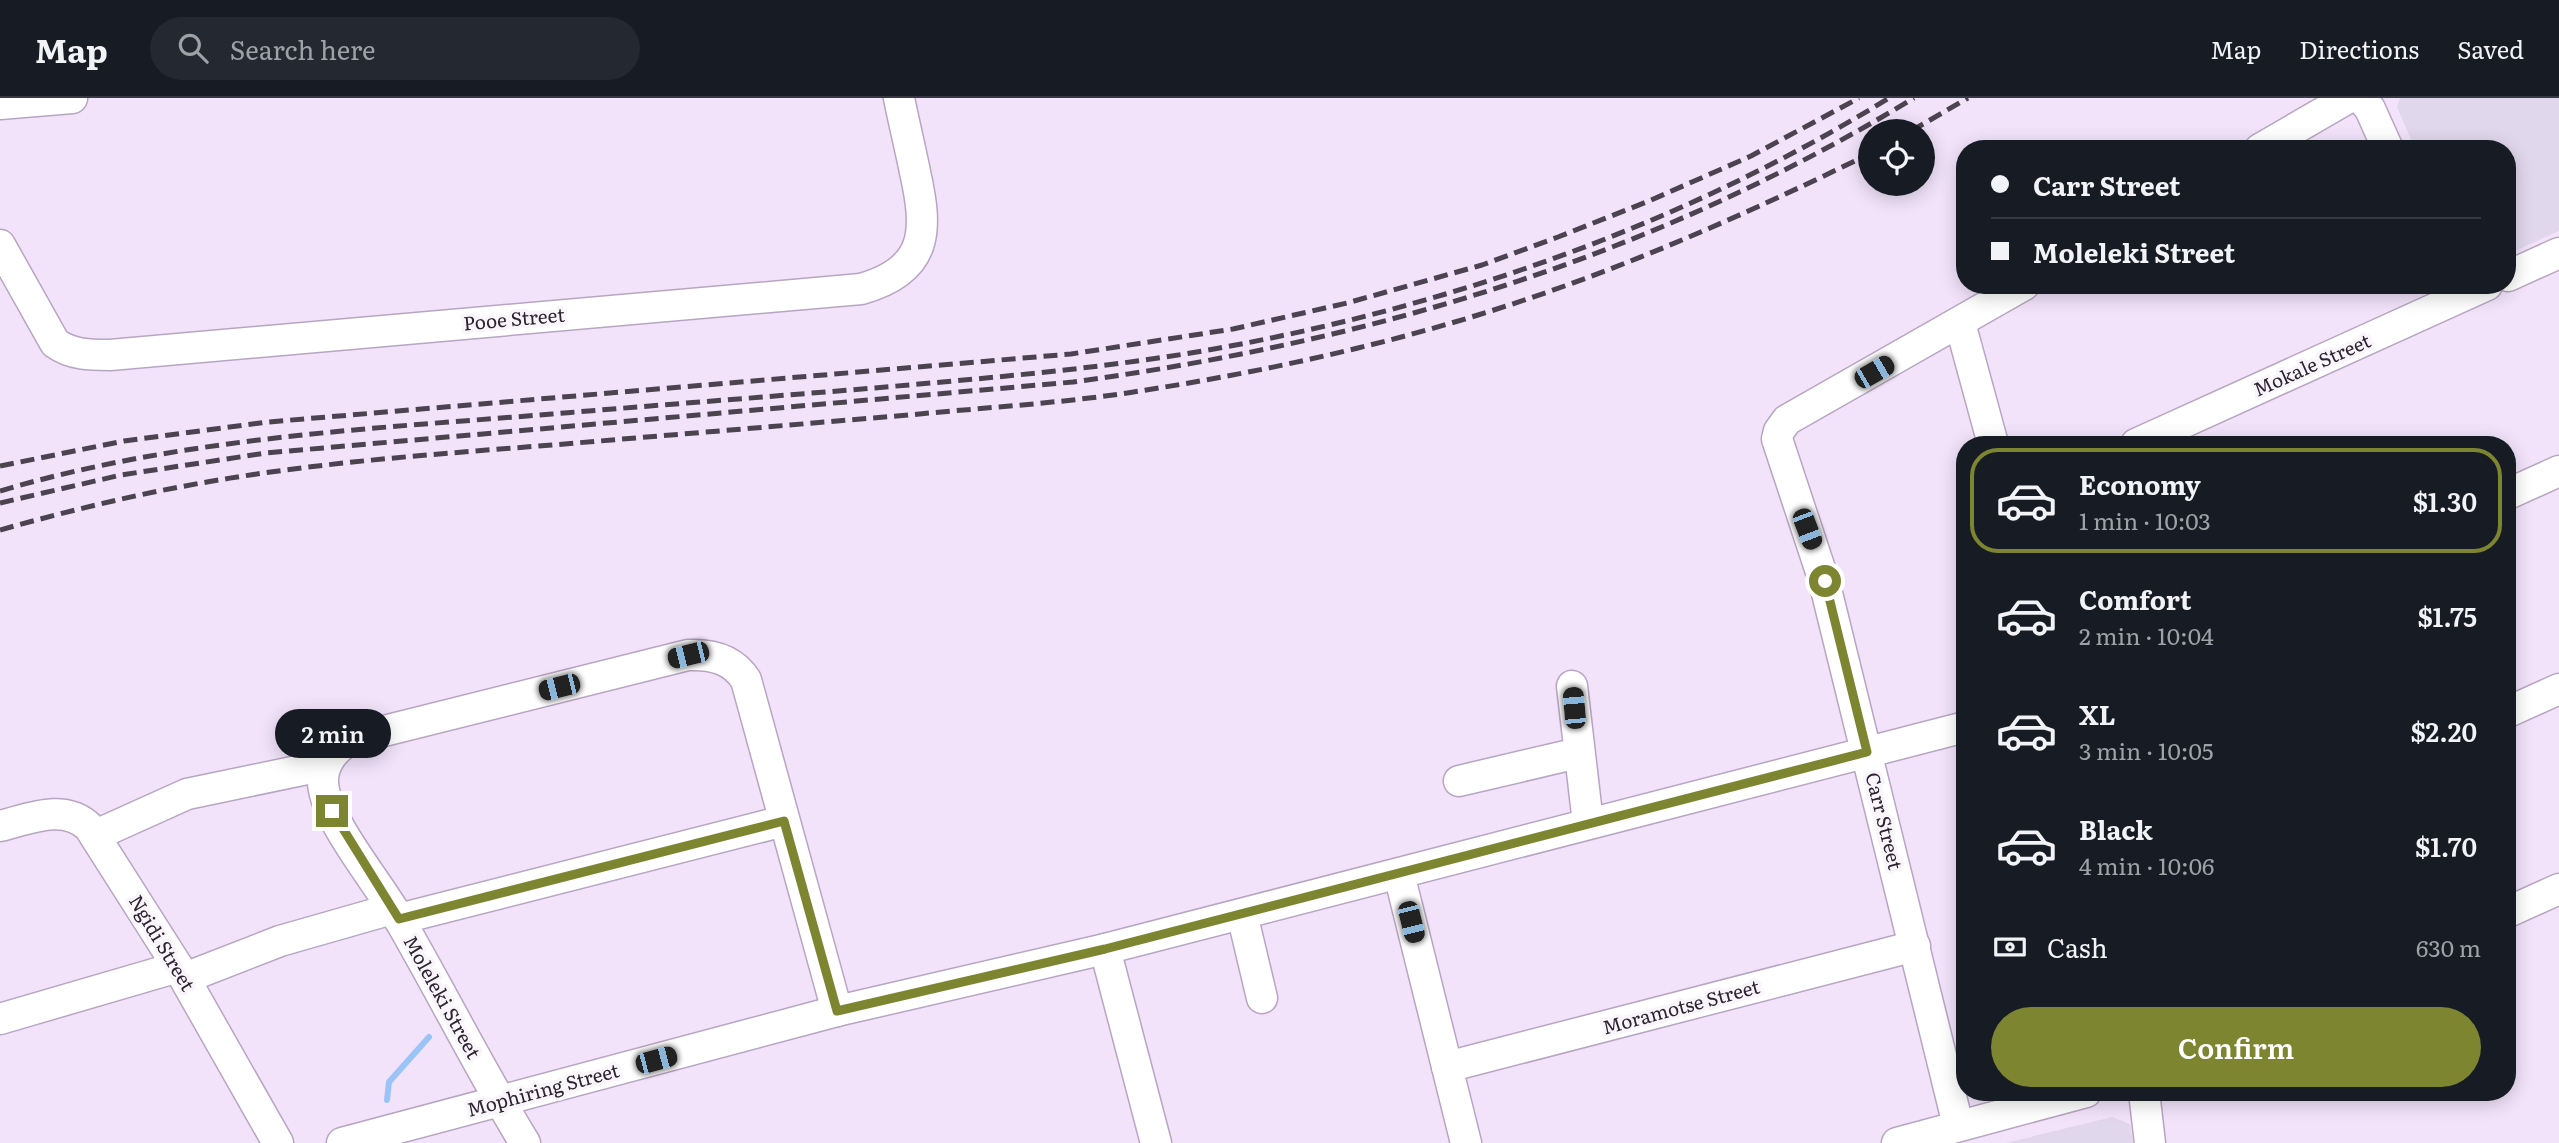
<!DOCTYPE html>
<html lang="en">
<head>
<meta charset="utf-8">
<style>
  body { margin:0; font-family:Literata,serif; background:#242831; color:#f1f3f6; height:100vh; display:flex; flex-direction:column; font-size:26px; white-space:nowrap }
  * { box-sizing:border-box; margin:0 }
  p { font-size:23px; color:#9ea1a6 }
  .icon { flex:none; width:38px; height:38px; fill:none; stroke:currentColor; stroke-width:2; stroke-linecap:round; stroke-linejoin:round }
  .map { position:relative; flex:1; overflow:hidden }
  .details { position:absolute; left:1956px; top:338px; width:560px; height:665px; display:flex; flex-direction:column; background:#171b24; border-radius:28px; box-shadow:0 4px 18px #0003 }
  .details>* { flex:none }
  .guide { position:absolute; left:1956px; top:42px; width:560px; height:154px; border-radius:28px; box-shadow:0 4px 18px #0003; display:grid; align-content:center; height:154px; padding:0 35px; background:#171b24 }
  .buttons { position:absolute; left:1858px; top:21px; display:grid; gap:14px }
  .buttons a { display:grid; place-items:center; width:77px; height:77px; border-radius:50%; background:#171b24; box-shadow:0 4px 18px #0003; font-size:35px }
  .end { position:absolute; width:32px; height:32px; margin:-16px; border:9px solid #7d8531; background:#fff; box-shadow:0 0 0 4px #fff }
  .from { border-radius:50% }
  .bubble { position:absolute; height:49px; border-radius:24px; background:#171b24; box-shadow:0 4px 18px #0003; font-size:23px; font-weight:600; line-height:49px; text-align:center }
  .car { position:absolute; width:21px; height:42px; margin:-21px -10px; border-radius:9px; box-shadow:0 0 5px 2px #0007; background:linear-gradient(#222 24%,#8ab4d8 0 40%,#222 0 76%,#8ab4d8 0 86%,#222 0) }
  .guide b { display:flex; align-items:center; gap:24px; height:66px; font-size:26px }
  .guide b+b { border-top:2px solid #363941 }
  .guide i { width:18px; height:18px; background:#f1f3f6 }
  ul { padding:12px 0 0; list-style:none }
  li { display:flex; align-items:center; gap:21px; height:105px; margin:0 14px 10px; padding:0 21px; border:4px solid transparent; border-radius:28px }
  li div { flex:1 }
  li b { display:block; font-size:26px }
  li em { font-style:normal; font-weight:600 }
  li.on { border-color:#7d8531 }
  li>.icon { width:63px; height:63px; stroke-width:1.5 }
  .pay { display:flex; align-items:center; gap:18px; height:77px; padding:0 35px; font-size:26px }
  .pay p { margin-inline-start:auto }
  .button { display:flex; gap:14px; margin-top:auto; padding:14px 35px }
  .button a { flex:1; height:80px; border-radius:42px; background:#7d8531; color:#fff; font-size:28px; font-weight:600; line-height:80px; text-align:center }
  header { display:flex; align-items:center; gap:42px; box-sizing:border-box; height:98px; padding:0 35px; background:#171b24; border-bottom:2px solid #363941 }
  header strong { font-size:33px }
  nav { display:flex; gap:38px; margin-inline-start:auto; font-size:24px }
  .search { width:490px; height:63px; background:#242831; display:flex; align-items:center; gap:18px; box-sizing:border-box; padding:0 24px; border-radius:38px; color:#9ea1a6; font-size:26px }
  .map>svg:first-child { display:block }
  .education { fill:#e0d7ec }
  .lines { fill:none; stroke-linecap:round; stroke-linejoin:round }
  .stream { stroke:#9bc4f6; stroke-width:6 }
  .minor-casing { stroke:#b8a5c2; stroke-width:33 }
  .minor { stroke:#fff; stroke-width:30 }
  .rail { stroke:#4c4350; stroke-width:5; stroke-dasharray:14 7; stroke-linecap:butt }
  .route { stroke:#7d8531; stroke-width:9 }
  .labels { text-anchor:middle; stroke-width:7; stroke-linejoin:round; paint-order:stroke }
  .street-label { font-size:19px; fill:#2c2530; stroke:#f9f5fb }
</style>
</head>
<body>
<header>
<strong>Map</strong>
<div class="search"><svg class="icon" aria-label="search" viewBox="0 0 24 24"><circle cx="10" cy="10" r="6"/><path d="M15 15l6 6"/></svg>Search here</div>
<nav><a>Map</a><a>Directions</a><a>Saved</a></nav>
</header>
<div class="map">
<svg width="2559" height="1045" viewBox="0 0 2559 1045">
  <rect width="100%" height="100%" fill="#f2e3fb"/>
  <g class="education">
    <path d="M2400,0H2559V133L2508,156V51H2415L2397,9Z"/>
    <path d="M2112,1019L2130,1026L2133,1045H2006Z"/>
  </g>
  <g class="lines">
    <path class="stream" d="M387,1002L389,984L429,939"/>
    <defs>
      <g id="minor">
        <path d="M2361,0L2370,11L2388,51"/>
        <path d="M0,6L72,0"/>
        <path d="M2260,51L2348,0"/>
        <path d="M0,147L55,245C72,257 90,257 110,257L861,191C929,172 928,132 915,74C910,49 904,25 899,0"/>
        <path d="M2508,178L2559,155"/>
        <path d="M1960,225L1993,346"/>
        <path d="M2136,346L2487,187"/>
        <path d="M2508,396L2559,373"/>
        <path d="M1572,588L1588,725"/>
        <path d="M2508,614L2559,591"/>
        <path d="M1459,683L1578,655"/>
        <path d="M0,728C29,721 64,705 89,729L178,869L278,1045"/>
        <path d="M96,737L187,696L326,667"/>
        <path d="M1399,776L1466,1045"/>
        <path d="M2508,814L2559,791"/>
        <path d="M1242,816L1262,900"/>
        <path d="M399,821L784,723"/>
        <path d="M1105,851L1156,1045"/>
        <path d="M185,880L280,843L392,811"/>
        <path d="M0,921L178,869"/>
        <path d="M1447,969L1915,848"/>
        <path d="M2144,994L2150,1045"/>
        <path d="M1958,1027L1824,483L1777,341L1779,333L1787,322L2024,187"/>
        <path d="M342,1045L837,913L1105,851L1965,629"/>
        <path d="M525,1045C480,972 442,895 399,821C379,786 331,729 324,692C319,669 333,651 352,641L688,557C712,556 733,561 746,582L837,913"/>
        <path d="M1897,1045L2086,994"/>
      </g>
    </defs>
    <use href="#minor" class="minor-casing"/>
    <use href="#minor" class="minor"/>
    <g class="rail">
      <path d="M1911,33L1968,0"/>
      <path d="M0,368L124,343L268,324L1071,256L1233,231L1347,205L1482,167L1558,139L1649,103L1751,58L1859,0"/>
      <path d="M0,393C178,340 367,331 552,316C659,307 766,299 874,290C987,280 1101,271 1214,251C1449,209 1685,126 1889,0"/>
      <path d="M0,405L121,377L266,355L1073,284C1375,243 1652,159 1914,0"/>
      <path d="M0,432C68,413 137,396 207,384C321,364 437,356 552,347C671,337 790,327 909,317C979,310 1050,306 1120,296C1241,278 1361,253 1478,217C1614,175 1743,118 1871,55"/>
    </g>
  </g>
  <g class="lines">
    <path class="route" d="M332,713L399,821L784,723L837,913L1105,851L1867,654L1825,483"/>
  </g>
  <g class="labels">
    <g class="street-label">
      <text transform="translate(514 221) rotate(-5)" y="7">Pooe Street</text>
      <text transform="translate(2312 267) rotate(-24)" y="7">Mokale Street</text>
      <text transform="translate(1884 723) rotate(76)" y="7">Carr Street</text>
      <text transform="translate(162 845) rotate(59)" y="7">Ngidi Street</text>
      <text transform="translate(442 899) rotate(61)" y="7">Moleleki Street</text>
      <text transform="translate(1681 909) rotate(-15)" y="7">Moramotse Street</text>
      <text transform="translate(543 992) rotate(-15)" y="7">Mophiring Street</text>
    </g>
  </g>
</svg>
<div class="buttons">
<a><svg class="icon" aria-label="locate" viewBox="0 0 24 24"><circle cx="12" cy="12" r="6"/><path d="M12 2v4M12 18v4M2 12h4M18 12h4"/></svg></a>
</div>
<i class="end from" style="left:1825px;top:483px"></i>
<i class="end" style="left:332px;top:713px"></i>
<div class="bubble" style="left:275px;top:611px;width:116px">2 min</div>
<i class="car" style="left:1874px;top:274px;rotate:60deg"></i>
<i class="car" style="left:1807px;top:431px;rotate:159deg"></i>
<i class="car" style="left:688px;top:557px;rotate:256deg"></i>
<i class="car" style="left:559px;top:589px;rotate:256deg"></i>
<i class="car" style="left:1574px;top:610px;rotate:355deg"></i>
<i class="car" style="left:1411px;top:824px;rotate:166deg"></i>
<i class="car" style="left:656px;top:962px;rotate:75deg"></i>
<div class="guide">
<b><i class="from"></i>Carr Street</b>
<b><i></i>Moleleki Street</b>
</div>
<section class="details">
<ul>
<li class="on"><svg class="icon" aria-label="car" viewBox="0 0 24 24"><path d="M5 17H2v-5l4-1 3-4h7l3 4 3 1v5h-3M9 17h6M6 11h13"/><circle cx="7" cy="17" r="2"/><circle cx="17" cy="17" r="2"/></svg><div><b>Economy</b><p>1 min · 10:03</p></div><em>$1.30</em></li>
<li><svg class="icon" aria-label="car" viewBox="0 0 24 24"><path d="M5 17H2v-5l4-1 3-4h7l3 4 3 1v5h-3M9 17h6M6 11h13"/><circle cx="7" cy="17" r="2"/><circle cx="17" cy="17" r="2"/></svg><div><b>Comfort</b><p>2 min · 10:04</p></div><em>$1.75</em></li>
<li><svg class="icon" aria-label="car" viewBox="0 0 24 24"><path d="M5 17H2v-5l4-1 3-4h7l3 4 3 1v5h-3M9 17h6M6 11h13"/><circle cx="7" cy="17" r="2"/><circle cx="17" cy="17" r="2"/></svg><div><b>XL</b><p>3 min · 10:05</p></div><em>$2.20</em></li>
<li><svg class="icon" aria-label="car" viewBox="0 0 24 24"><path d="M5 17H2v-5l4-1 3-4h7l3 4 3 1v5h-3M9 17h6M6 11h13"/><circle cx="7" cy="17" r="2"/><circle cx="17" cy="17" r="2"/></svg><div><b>Black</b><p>4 min · 10:06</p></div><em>$1.70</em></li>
</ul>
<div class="pay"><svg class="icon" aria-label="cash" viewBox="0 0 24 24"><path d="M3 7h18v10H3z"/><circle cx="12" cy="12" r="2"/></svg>Cash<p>630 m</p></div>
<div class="button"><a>Confirm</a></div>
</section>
</div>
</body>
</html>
